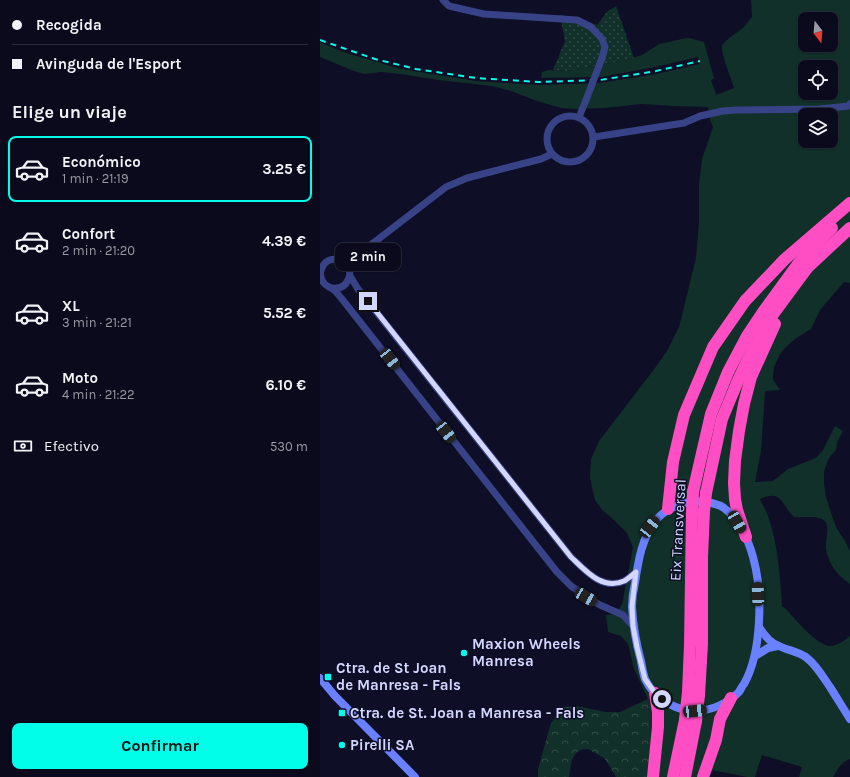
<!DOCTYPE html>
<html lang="es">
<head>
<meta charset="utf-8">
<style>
  body { margin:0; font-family:Karla,sans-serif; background:#131325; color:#f1f3f6; height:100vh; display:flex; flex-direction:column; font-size:15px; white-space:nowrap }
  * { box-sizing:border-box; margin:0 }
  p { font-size:13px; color:#999aa3 }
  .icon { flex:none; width:22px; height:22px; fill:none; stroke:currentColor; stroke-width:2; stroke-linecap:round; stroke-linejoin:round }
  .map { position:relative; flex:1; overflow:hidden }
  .drawer { display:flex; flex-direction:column; background:#0a0a1c; width:320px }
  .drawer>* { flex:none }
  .guide { display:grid; align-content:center; height:88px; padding:0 12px; background:#0a0a1c }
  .needle { width:26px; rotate:164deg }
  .tools { position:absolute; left:478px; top:12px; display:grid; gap:8px }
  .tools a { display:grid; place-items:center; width:40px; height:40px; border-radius:8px; background:#0a0a1c; box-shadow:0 1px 3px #0004,0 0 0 1px #2a2b3b; font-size:20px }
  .end { position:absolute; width:18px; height:18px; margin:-9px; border:5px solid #d3d6ff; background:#111; box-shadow:0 0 0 2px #111 }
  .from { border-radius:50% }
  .bubble { position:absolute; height:28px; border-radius:8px; background:#0a0a1c; box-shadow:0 1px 3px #0004,0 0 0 1px #2a2b3b; font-size:13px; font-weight:700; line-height:28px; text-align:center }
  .car { position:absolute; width:12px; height:24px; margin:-12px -6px; border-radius:5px; box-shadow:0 0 3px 1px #0007; background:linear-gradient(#222 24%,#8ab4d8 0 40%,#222 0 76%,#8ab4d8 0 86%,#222 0) }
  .guide b { display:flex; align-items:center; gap:14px; height:38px; font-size:15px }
  .guide b+b { border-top:1px solid #2a2b3b }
  .guide i { width:10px; height:10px; background:#f1f3f6 }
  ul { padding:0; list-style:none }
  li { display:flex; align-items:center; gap:12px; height:66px; margin:0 8px 6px; padding:0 4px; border:2px solid transparent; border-radius:8px }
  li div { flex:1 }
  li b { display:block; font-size:15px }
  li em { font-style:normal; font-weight:700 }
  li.active { border-color:#00fee9 }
  li>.icon { width:36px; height:36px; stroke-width:1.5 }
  h2 { padding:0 12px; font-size:18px; line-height:48px }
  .pay { display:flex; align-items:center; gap:10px; height:44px; padding:0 12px; font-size:15px }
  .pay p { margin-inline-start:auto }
  .primary-button { display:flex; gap:8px; margin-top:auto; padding:8px 12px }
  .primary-button a { flex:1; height:46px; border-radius:8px; background:#00fee9; color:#111; font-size:16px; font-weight:700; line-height:46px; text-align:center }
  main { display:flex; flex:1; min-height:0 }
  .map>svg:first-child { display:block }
  .grass { fill:#113029; fill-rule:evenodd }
  .forest { fill:url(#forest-crowns) }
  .park { fill:url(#park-dots) }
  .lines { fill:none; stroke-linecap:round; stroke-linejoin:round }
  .street { stroke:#374386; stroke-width:7 }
  .secondary { stroke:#6a81ff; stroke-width:8 }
  .highway { stroke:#ff4ec3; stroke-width:12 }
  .rail { stroke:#00fee9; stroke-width:2; stroke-dasharray:6 5; stroke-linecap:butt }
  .street-bridge { stroke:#374386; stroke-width:7 }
  .highway-bridge { stroke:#ff4ec3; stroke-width:12 }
  .route { stroke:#d3d6ff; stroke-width:5 }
  .poi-dot { fill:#00fee9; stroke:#0e0e26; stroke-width:1.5 }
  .labels { text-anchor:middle; stroke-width:3; stroke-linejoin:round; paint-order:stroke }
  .street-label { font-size:15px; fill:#d3d6ff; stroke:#0e0e26 }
  .poi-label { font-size:15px; font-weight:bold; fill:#d3d6ff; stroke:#0e0e26; text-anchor:start }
</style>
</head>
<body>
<main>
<section class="drawer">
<div class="guide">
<b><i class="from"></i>Recogida</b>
<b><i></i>Avinguda de l'Esport</b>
</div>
<h2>Elige un viaje</h2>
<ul>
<li class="active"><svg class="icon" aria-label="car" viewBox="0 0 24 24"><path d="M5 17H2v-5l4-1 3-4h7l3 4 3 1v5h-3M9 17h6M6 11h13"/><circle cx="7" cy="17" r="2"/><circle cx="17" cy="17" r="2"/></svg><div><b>Económico</b><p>1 min · 21:19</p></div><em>3.25 €</em></li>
<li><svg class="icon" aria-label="car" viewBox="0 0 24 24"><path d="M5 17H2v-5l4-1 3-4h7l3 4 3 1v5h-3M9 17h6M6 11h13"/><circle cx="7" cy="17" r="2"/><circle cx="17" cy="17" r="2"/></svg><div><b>Confort</b><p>2 min · 21:20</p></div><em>4.39 €</em></li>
<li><svg class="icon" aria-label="car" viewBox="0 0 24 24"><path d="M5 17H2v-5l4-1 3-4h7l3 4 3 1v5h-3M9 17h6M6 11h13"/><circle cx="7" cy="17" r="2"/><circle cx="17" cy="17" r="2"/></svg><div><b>XL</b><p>3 min · 21:21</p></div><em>5.52 €</em></li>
<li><svg class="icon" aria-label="car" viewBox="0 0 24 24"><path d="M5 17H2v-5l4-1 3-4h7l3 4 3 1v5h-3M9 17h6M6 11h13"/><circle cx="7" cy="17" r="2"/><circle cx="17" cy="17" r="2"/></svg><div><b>Moto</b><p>4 min · 21:22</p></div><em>6.10 €</em></li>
</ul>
<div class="pay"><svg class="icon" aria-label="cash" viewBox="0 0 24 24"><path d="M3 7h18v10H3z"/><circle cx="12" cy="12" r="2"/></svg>Efectivo<p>530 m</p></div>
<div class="primary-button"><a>Confirmar</a></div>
</section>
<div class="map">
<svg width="530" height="777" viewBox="0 0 530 777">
  <defs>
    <pattern id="forest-crowns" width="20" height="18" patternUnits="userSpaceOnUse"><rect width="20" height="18" fill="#113029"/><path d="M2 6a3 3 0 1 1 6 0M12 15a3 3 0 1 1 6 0" fill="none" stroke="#334d49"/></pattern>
    <pattern id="park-dots" width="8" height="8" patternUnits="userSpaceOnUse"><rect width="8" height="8" fill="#113029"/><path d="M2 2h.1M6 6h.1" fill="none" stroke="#334d49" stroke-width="1.8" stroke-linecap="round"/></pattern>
  </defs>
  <rect width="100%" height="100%" fill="#0e0e26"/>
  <path class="grass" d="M431,0H530V283L524,282L500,310L491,329L475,339L466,347L460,354L454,367L453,376V380L460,390L445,391L444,408L441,451L435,482L452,481L457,478L468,469L496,458L503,450L515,426L523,431L517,442L516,450L509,458L505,468L504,473V484L506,497L513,519L517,529L525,541L530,551V584C517,575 509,565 506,549C505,541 510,527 505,521C498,515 483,518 474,517C461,504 462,489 440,499C442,504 446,510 448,516C458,544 460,576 462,606L466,609C474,618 498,647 511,646C518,645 525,640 530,636V759C521,762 518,769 513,777H479L482,767L442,755L435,777H427L392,770L389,777H329L332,734L328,699L314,669L308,644L301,636L288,632L286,615L296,614L302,604L310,563L313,548L307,533L293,519L282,510L275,500L270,478L271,459L279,441L286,432L335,368L347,351L359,327L365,303L376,258L379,222V184L382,159L393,127L390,120L388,107L353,106L322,104L284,108L255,109L241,108L217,101L191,91L172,86L118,80L81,74L61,72L44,74L34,71L0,57V42L23,52L81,69L156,81L219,85L279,83L336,74L379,64L378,57L335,67L281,77L221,78L222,72L229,70L249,71L273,66L303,61L322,55L339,44L362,39L369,38L384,42L394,78L391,80L396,95L414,88L405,62L402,50V46L404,43L409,38L423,28L432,17ZM485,19H511V45H485ZM485,67H511V93H485ZM485,115H511V141H485Z"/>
  <path class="forest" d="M328,699L332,734L329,777H296L287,762L284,758L268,749C251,748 251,765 249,777H218V769L231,723L244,707L255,706L286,712H300Z"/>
  <path class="park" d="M296,6L314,58L303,61L273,66L249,71L233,70L245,41L240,15L257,18L277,25L287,12Z"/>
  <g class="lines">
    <g class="street">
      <path d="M123,0L129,6L164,14L257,20L271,27L282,39L285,47L282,58"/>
      <circle cx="250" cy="139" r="23"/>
      <path d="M259,117L266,100"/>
      <path d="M274,137L364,123L380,116L403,111L416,110L499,109L529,106L530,104"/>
      <path d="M26,264L126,187L147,178L221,159L232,154"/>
      <path d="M30,276L38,289L251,557C265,570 282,591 304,581C308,579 312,575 316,572"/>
      <path d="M12,288C19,289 25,287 28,280C37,263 9,250 2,268C0,272 0,276 2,280C4,286 9,286 14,290C17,292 19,296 22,299L237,572L251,586L267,597L280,605L303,615L313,626"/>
    </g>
    <g class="secondary">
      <path d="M375,501C385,502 396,502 404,508C419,520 428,539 433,557C443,592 442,652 424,684C422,686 421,689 419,692C407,704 393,710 376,711C355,711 334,698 325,679C323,673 322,667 321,661C316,643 313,626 312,607C312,599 313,591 315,583C318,562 322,536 337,519C348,507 360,504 375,501Z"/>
      <path d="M439,627C444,635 450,643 459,646C469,651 478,651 487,658C497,666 503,677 510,687C517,698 523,708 530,719"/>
      <path d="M435,656L448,648L458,646"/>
      <path d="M0,678L15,696L95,777"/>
    </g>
    <g class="highway">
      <path d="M373,492L391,414L408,372L427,336L443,312L478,264L502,238L512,228"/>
      <path d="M386,493L402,419L419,378L434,347L454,313L488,267L530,228"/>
      <path d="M348,509L353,462L364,415L393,347L425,301L465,259L530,203"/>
      <path d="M426,537L417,510L415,499L414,483L415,461L419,431L424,404L431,377L455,324"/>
      <path d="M368,692L370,645L372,512"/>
      <path d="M379,695L382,644V557L384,511"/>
      <path d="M333,777L338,727V712L335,693"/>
      <path d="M353,777L365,720"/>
      <path d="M365,777L376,721"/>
      <path d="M383,777L396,740L400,719L411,698"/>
    </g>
    <path class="rail" d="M0,40L55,59L96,69L156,78L219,82L280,80L336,71L380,61"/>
    <path class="street-bridge" d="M266,100L282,58"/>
    <g class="highway-bridge">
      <path d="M384,511L386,493"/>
      <path d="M372,512L373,492"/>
      <path d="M365,720L368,692"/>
      <path d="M376,721L379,695"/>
    </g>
  </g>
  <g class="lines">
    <path class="route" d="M48,301L251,557C265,570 282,591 304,581C308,579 312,575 316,572L312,606L313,626L317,647L325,679L335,693L342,699"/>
  </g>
  <g class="poi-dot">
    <circle cx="144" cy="653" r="4"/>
    <rect x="4" y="673" width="8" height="8" rx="2"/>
    <rect x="18" y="709" width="8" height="8" rx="2"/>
    <circle cx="22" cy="745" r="4"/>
  </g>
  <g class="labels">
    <g class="street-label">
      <text transform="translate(358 530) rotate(-87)" y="5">Eix Transversal</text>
    </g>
    <g class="poi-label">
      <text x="152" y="649">Maxion Wheels<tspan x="152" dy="17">Manresa</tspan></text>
      <text x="16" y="673">Ctra. de St Joan<tspan x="16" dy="17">de Manresa - Fals</tspan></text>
      <text x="30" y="718">Ctra. de St. Joan a Manresa - Fals</text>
      <text x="30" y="750">Pirelli SA</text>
    </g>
  </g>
</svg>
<div class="tools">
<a><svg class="needle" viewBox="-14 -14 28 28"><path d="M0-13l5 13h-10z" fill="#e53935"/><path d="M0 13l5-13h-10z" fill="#999aa3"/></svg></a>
<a><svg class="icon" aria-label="locate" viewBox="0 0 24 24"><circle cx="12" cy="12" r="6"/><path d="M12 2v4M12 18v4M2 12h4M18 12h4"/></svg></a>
<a><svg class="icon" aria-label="layers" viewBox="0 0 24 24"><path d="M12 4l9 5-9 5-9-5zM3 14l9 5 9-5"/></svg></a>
</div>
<i class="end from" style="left:342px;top:699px"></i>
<i class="end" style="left:48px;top:301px"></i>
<div class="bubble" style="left:15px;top:243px;width:66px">2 min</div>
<i class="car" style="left:70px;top:359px;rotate:142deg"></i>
<i class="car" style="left:126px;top:432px;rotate:142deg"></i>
<i class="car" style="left:417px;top:522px;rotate:150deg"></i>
<i class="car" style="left:330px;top:527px;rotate:38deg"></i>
<i class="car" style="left:438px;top:594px;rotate:358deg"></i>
<i class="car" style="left:266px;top:597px;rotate:120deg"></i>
<i class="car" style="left:375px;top:711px;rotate:84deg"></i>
</div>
</main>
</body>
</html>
